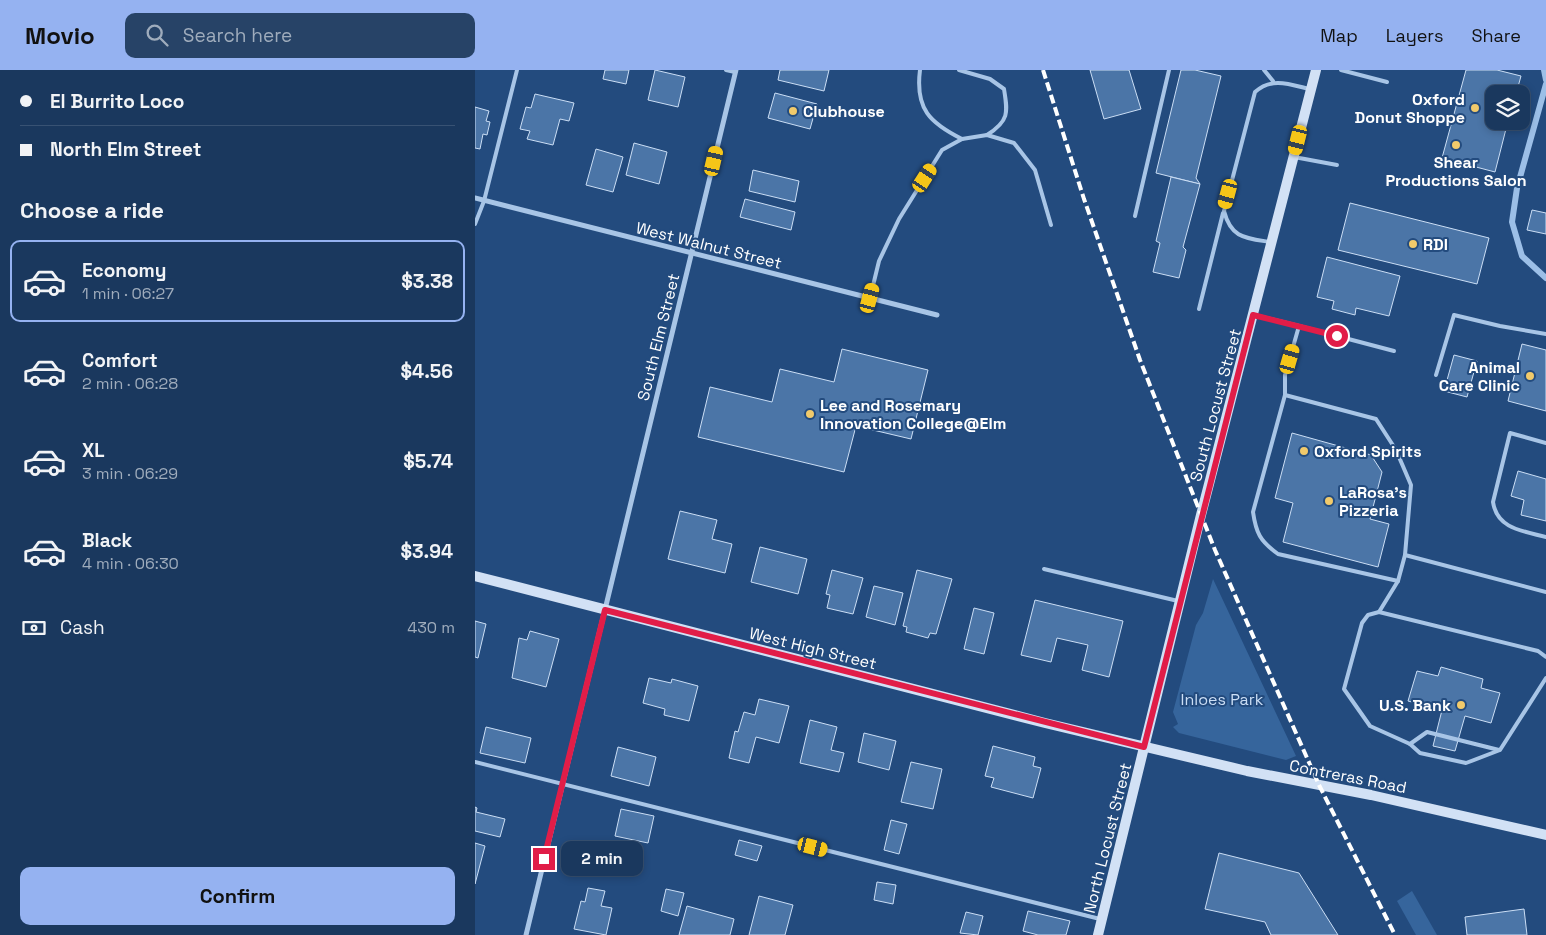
<!DOCTYPE html>
<html lang="en">
<head>
<meta charset="utf-8">
<style>
  body { margin:0; font-family:"Space Grotesk",sans-serif; background:#274367; color:#f1f3f6; height:100vh; display:flex; flex-direction:column; font-size:19px; white-space:nowrap }
  * { box-sizing:border-box; margin:0 }
  p { font-size:16px; color:#9facbc }
  .icon { flex:none; width:28px; height:28px; fill:none; stroke:currentColor; stroke-width:2; stroke-linecap:round; stroke-linejoin:round }
  .map { position:relative; flex:1; overflow:hidden }
  .details { display:flex; flex-direction:column; background:#1a385e; width:475px }
  .details>* { flex:none }
  .top-card { display:grid; align-content:center; height:110px; padding:0 20px; background:#1a385e }
  .controls { position:absolute; left:1010px; top:15px; display:grid; gap:10px }
  .controls a { display:grid; place-items:center; width:45px; height:45px; border-radius:10px; background:#1a385e; box-shadow:0 2px 8px #0003,0 0 0 1px #385273; font-size:25px }
  .end { position:absolute; width:22px; height:22px; margin:-11px; border:6px solid #e11d48; background:#fff; box-shadow:0 0 0 2px #fff }
  .from { border-radius:50% }
  .bubble { position:absolute; height:35px; border-radius:10px; background:#1a385e; box-shadow:0 2px 8px #0003,0 0 0 1px #385273; font-size:16px; font-weight:600; line-height:35px; text-align:center }
  .car { position:absolute; width:15px; height:30px; margin:-15px -8px; border-radius:6px; box-shadow:0 0 4px 1px #0007; background:linear-gradient(#f5c518 24%,#345 0 40%,#f5c518 0 76%,#345 0 86%,#f5c518 0) }
  .top-card b { display:flex; align-items:center; gap:18px; height:48px; font-size:19px }
  .top-card b+b { border-top:1px solid #385273 }
  .top-card i { width:12px; height:12px; background:#f1f3f6 }
  ul { padding:0; list-style:none }
  li { display:flex; align-items:center; gap:15px; height:82px; margin:0 10px 8px; padding:0 10px; border:2px solid transparent; border-radius:10px }
  li div { flex:1 }
  li b { display:block; font-size:19px }
  li em { font-style:normal; font-weight:600 }
  li.active { border-color:#95b2f1 }
  li>.icon { width:45px; height:45px; stroke-width:1.5 }
  h2 { padding:0 20px; font-size:22px; line-height:60px }
  .pay { display:flex; align-items:center; gap:12px; height:55px; padding:0 20px; font-size:19px }
  .pay p { margin-inline-start:auto }
  .action { display:flex; gap:10px; margin-top:auto; padding:10px 20px }
  .action a { flex:1; height:58px; border-radius:10px; background:#95b2f1; color:#111; font-size:20px; font-weight:600; line-height:58px; text-align:center }
  header { display:flex; align-items:center; gap:30px; box-sizing:border-box; height:70px; padding:0 25px; background:#95b2f1; color:#111 }
  header strong { font-size:24px }
  nav { display:flex; gap:28px; margin-inline-start:auto; font-size:18px }
  .search { width:350px; height:45px; background:#274367; display:flex; align-items:center; gap:12px; box-sizing:border-box; padding:0 18px; border-radius:10px; color:#9facbc; font-size:19px }
  main { display:flex; flex:1; min-height:0 }
  .map>svg:first-child { display:block }
  .green { fill:#36659c }
  .lines { fill:none; stroke-linecap:round; stroke-linejoin:round }
  .stream { stroke:#9cbfe7; stroke-width:6 }
  .building { fill:#4b75a7; stroke:#cbdef5 }
  .lane { stroke:#a8c5e6; stroke-width:4 }
  .street { stroke:#a8c5e6; stroke-width:5 }
  .secondary { stroke:#d2e1f5; stroke-width:10 }
  .rail { stroke:#fff; stroke-width:4; stroke-dasharray:9 4; stroke-linecap:butt }
  .route { stroke:#e11d48; stroke-width:6 }
  .poi-dot { fill:#f1ca6b; stroke:#234b7e; stroke-width:2 }
  .labels { text-anchor:middle; stroke-width:4; stroke-linejoin:round; paint-order:stroke }
  .poi-label { font-size:16px; font-weight:bold; fill:#fff; stroke:#234b7e; text-anchor:start }
  .street-label { font-size:16px; fill:#fff; stroke:#234b7e }
  .park-label { font-size:16px; fill:#cbdef5; stroke:#234b7e }
</style>
</head>
<body>
<header>
<strong>Movio</strong>
<div class="search"><svg class="icon" aria-label="search" viewBox="0 0 24 24"><circle cx="10" cy="10" r="6"/><path d="M15 15l6 6"/></svg>Search here</div>
<nav><a>Map</a><a>Layers</a><a>Share</a></nav>
</header>
<main>
<section class="details">
<div class="top-card">
<b><i class="from"></i>El Burrito Loco</b>
<b><i></i>North Elm Street</b>
</div>
<h2>Choose a ride</h2>
<ul>
<li class="active"><svg class="icon" aria-label="car" viewBox="0 0 24 24"><path d="M5 17H2v-5l4-1 3-4h7l3 4 3 1v5h-3M9 17h6M6 11h13"/><circle cx="7" cy="17" r="2"/><circle cx="17" cy="17" r="2"/></svg><div><b>Economy</b><p>1 min · 06:27</p></div><em>$3.38</em></li>
<li><svg class="icon" aria-label="car" viewBox="0 0 24 24"><path d="M5 17H2v-5l4-1 3-4h7l3 4 3 1v5h-3M9 17h6M6 11h13"/><circle cx="7" cy="17" r="2"/><circle cx="17" cy="17" r="2"/></svg><div><b>Comfort</b><p>2 min · 06:28</p></div><em>$4.56</em></li>
<li><svg class="icon" aria-label="car" viewBox="0 0 24 24"><path d="M5 17H2v-5l4-1 3-4h7l3 4 3 1v5h-3M9 17h6M6 11h13"/><circle cx="7" cy="17" r="2"/><circle cx="17" cy="17" r="2"/></svg><div><b>XL</b><p>3 min · 06:29</p></div><em>$5.74</em></li>
<li><svg class="icon" aria-label="car" viewBox="0 0 24 24"><path d="M5 17H2v-5l4-1 3-4h7l3 4 3 1v5h-3M9 17h6M6 11h13"/><circle cx="7" cy="17" r="2"/><circle cx="17" cy="17" r="2"/></svg><div><b>Black</b><p>4 min · 06:30</p></div><em>$3.94</em></li>
</ul>
<div class="pay"><svg class="icon" aria-label="cash" viewBox="0 0 24 24"><path d="M3 7h18v10H3z"/><circle cx="12" cy="12" r="2"/></svg>Cash<p>430 m</p></div>
<div class="action"><a>Confirm</a></div>
</section>
<div class="map">
<svg width="1071" height="865" viewBox="0 0 1071 865">
  <rect width="100%" height="100%" fill="#234b7e"/>
  <g class="green">
    <path d="M738,509L821,686L811,690L704,663L698,657L703,654L698,642L721,555L728,543Z"/>
    <path d="M937,821L962,865H941L922,831Z"/>
  </g>
  <g class="lines">
    <g class="stream">
      <path d="M1069,0L1071,10"/>
      <path d="M1071,14L1042,118L1037,152L1047,186L1071,208"/>
    </g>
  </g>
  <g class="building">
    <path d="M130,0H154L151,14L128,9Z"/>
    <path d="M180,0L210,7L203,37L173,30Z"/>
    <path d="M305,0H354L349,21L303,10Z"/>
    <path d="M615,0H654L666,39L629,49Z"/>
    <path d="M706,0H720L746,6L721,108L725,114L681,103Z"/>
    <path d="M991,0H1022L1046,6L1041,24H1019V51H1033L1020,102L967,88Z"/>
    <path d="M300,23L342,34L335,59L293,48Z"/>
    <path d="M60,24L99,33L94,51L85,49L78,75L52,69L55,61L45,59L51,37L56,38Z"/>
    <path d="M0,37L14,41L11,51L15,52L12,65L8,64L5,79L0,78Z"/>
    <path d="M159,73L192,82L184,114L151,105Z"/>
    <path d="M121,79L148,87L138,122L111,115Z"/>
    <path d="M278,100L324,111L320,132L274,121Z"/>
    <path d="M696,107L725,114L708,177L711,180L704,208L678,202L685,173L681,171Z"/>
    <path d="M270,129L320,142L316,160L265,147Z"/>
    <path d="M875,133L1014,168L1002,214L863,180Z"/>
    <path d="M1057,140L1071,143V164L1052,160Z"/>
    <path d="M852,187L925,206L914,246L881,238L880,245L857,239L859,231L842,227Z"/>
    <path d="M1047,274L1071,280V341L1033,331Z"/>
    <path d="M367,279L453,300L436,369L381,356L369,402L223,367L235,317L297,332L305,299L359,312Z"/>
    <path d="M979,285L1002,291L992,327L969,321Z"/>
    <path d="M817,363L896,385L907,402L895,449L914,454L903,497L808,472L818,433L800,428Z"/>
    <path d="M1043,401L1071,409V451L1046,445L1049,430L1036,426Z"/>
    <path d="M205,441L242,450L237,469L257,474L250,503L193,489Z"/>
    <path d="M285,477L332,489L323,524L276,512Z"/>
    <path d="M357,500L388,508L378,544L352,538L355,525L351,524Z"/>
    <path d="M442,500L477,509L461,564L455,563L453,568L431,562L432,557L428,556Z"/>
    <path d="M399,516L428,523L420,555L391,547Z"/>
    <path d="M560,530L648,551L634,607L607,600L613,575L582,568L576,592L546,585Z"/>
    <path d="M499,538L519,543L509,584L489,579Z"/>
    <path d="M0,551L11,554L3,588L0,587Z"/>
    <path d="M55,561L84,569L71,617L37,608L44,568L52,570Z"/>
    <path d="M966,597L1008,609L1006,618L1025,623L1016,653L990,646L980,681L958,676L967,640L933,631L942,601L963,606Z"/>
    <path d="M174,608L196,613L197,609L223,616L214,651L189,645L190,639L168,633Z"/>
    <path d="M284,629L314,636L304,673L281,667L274,693L254,688L260,661L263,662L269,642L280,645Z"/>
    <path d="M335,650L362,657L356,680L369,683L364,702L325,693Z"/>
    <path d="M11,657L56,668L50,693L5,683Z"/>
    <path d="M389,663L421,671L414,700L383,692Z"/>
    <path d="M518,676L560,687L558,696L566,698L558,728L516,717L519,708L510,706Z"/>
    <path d="M143,677L181,687L174,716L136,706Z"/>
    <path d="M436,692L467,699L458,739L426,732Z"/>
    <path d="M0,737L2,738L1,742L30,749L25,767L0,761Z"/>
    <path d="M146,739L179,746L173,773L140,766Z"/>
    <path d="M416,750L432,754L424,784L409,780Z"/>
    <path d="M264,770L287,776L282,791L260,785Z"/>
    <path d="M0,773L10,776L0,814Z"/>
    <path d="M744,783L824,803L863,865H796L790,852L730,839Z"/>
    <path d="M402,812L421,815L418,834L399,830Z"/>
    <path d="M113,818L130,821L126,836L137,838L131,865L99,859L106,831L110,832Z"/>
    <path d="M191,819L209,823L203,846L186,841Z"/>
    <path d="M284,826L318,835L310,865H274Z"/>
    <path d="M212,836L259,849L255,865H204Z"/>
    <path d="M1049,839L1052,865H992L990,847Z"/>
    <path d="M553,841L595,851L591,865H563L548,861Z"/>
    <path d="M491,842L508,846L503,865L485,863Z"/>
  </g>
  <g class="lines">
    <g class="lane">
      <path d="M251,0L260,2"/>
      <path d="M445,0C440,39 455,53 487,69"/>
      <path d="M484,0L515,9L529,19C533,43 534,51 512,65"/>
      <path d="M789,0L798,11"/>
      <path d="M866,0L912,12"/>
      <path d="M819,87L862,95"/>
      <path d="M660,146L694,0"/>
      <path d="M0,154L9,131L42,0"/>
      <path d="M795,172C770,168 756,168 749,141L780,22C797,7 814,14 834,19"/>
      <path d="M395,228L404,191L424,149L467,80L487,69L512,65L539,73L560,100L576,155"/>
      <path d="M724,239L748,143"/>
      <path d="M779,245L824,256L810,305V325L901,349L921,380L936,415L930,485L1071,522"/>
      <path d="M824,256L919,281"/>
      <path d="M961,305L979,245L1025,256L1071,264"/>
      <path d="M810,325L778,442C781,463 785,471 803,484L923,511"/>
      <path d="M1071,373L1035,363L1018,432C1022,459 1048,461 1071,467"/>
      <path d="M569,499L703,531"/>
      <path d="M904,542L923,511L930,485"/>
      <path d="M1071,587L1063,581L904,542L893,545L887,553L869,619L895,656L935,674L945,683L991,693L1025,680L1071,608"/>
      <path d="M935,674L952,662L1024,680"/>
      <path d="M0,692L625,849"/>
    </g>
    <g class="street">
      <path d="M0,128L462,245"/>
      <path d="M51,865L261,0"/>
    </g>
    <g class="secondary">
      <path d="M0,506L570,653L772,701L896,725L1071,765"/>
      <path d="M623,865L726,445L841,0"/>
    </g>
    <path class="rail" d="M568,0L609,129L665,290L740,480L844,715L920,865"/>
  </g>
  <g class="lines">
    <path class="route" d="M69,789L130,540L669,677L778,245L862,266"/>
  </g>
  <g class="poi-dot">
    <circle cx="1000" cy="38" r="5"/>
    <circle cx="318" cy="41" r="5"/>
    <circle cx="981" cy="75" r="5"/>
    <circle cx="938" cy="174" r="5"/>
    <circle cx="1055" cy="306" r="5"/>
    <circle cx="335" cy="344" r="5"/>
    <circle cx="829" cy="381" r="5"/>
    <circle cx="854" cy="431" r="5"/>
    <circle cx="986" cy="635" r="5"/>
  </g>
  <g class="labels">
    <g class="poi-label">
      <text x="990" y="35" text-anchor="end">Oxford<tspan x="990" dy="18">Donut Shoppe</tspan></text>
      <text x="328" y="47">Clubhouse</text>
      <text x="981" y="98" text-anchor="middle">Shear<tspan x="981" dy="18">Productions Salon</tspan></text>
      <text x="948" y="180">RDI</text>
      <text x="1045" y="303" text-anchor="end">Animal<tspan x="1045" dy="18">Care Clinic</tspan></text>
      <text x="345" y="341">Lee and Rosemary<tspan x="345" dy="18">Innovation College@Elm</tspan></text>
      <text x="839" y="387">Oxford Spirits</text>
      <text x="864" y="428">LaRosa's<tspan x="864" dy="18">Pizzeria</tspan></text>
      <text x="976" y="641" text-anchor="end">U.S. Bank</text>
    </g>
    <g class="street-label">
      <text transform="translate(234 175) rotate(14)" y="6">West Walnut Street</text>
      <text transform="translate(183 267) rotate(-76)" y="6">South Elm Street</text>
      <text transform="translate(740 335) rotate(-75)" y="6">South Locust Street</text>
      <text transform="translate(338 578) rotate(14)" y="6">West High Street</text>
      <text transform="translate(873 706) rotate(11)" y="6">Contreras Road</text>
      <text transform="translate(632 768) rotate(-76)" y="6">North Locust Street</text>
    </g>
    <g class="park-label">
      <text x="747" y="635">Inloes Park</text>
    </g>
  </g>
</svg>
<div class="controls">
<a><svg class="icon" aria-label="layers" viewBox="0 0 24 24"><path d="M12 4l9 5-9 5-9-5zM3 14l9 5 9-5"/></svg></a>
</div>
<i class="end from" style="left:862px;top:266px"></i>
<i class="end" style="left:69px;top:789px"></i>
<div class="bubble" style="left:86px;top:771px;width:82px">2 min</div>
<i class="car" style="left:823px;top:70px;rotate:194deg"></i>
<i class="car" style="left:239px;top:91px;rotate:13deg"></i>
<i class="car" style="left:450px;top:108px;rotate:33deg"></i>
<i class="car" style="left:753px;top:124px;rotate:195deg"></i>
<i class="car" style="left:395px;top:228px;rotate:15deg"></i>
<i class="car" style="left:815px;top:289px;rotate:16deg"></i>
<i class="car" style="left:338px;top:777px;rotate:104deg"></i>
</div>
</main>
</body>
</html>
